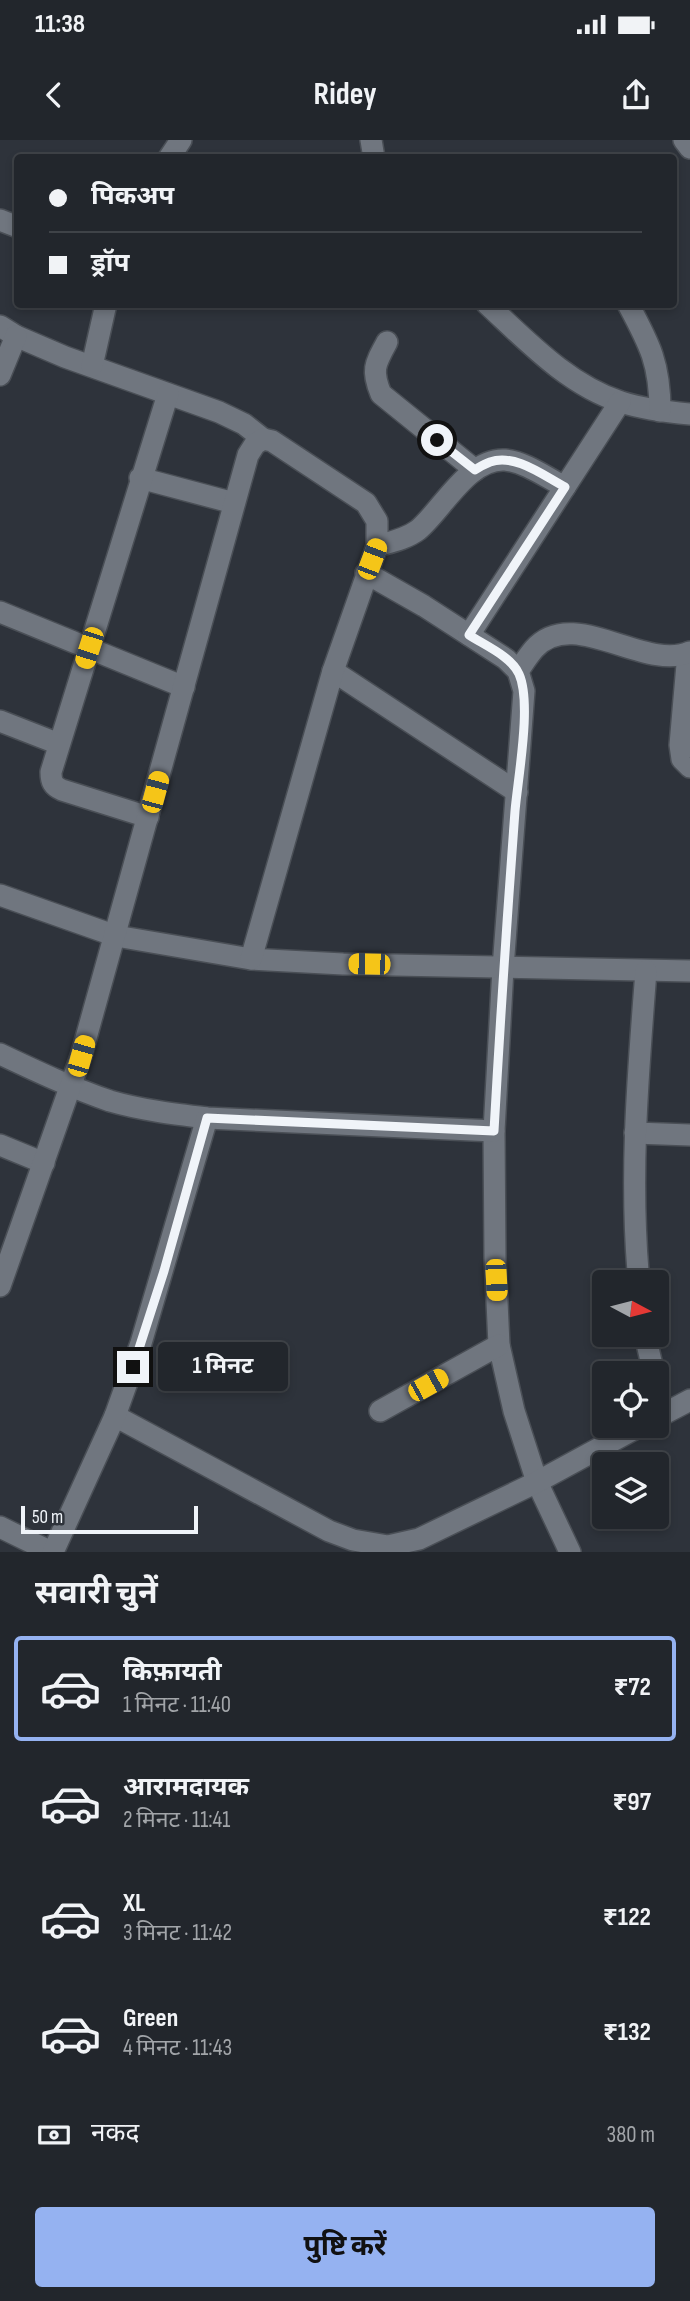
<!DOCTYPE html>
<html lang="hi">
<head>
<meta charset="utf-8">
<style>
  body { margin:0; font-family:"Sofia Sans Condensed","Noto Sans Devanagari",sans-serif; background:#2a2e34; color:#f1f3f6; height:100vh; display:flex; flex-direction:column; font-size:26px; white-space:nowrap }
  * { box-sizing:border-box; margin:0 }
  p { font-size:23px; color:#a2a5a9 }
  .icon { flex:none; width:38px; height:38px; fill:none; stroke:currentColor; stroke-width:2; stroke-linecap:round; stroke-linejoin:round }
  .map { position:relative; height:1412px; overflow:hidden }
  .panel { display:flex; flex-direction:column; background:#22262c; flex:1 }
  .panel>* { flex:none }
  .banner { position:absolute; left:14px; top:14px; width:663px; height:154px; border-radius:7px; box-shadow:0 4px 10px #0003,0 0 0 2px #3f4348; display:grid; align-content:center; height:154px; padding:0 35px; background:#22262c }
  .needle { width:46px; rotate:97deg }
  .buttons { position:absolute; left:592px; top:1130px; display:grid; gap:14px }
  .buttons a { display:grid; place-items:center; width:77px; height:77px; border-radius:7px; background:#22262c; box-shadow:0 4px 10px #0003,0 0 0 2px #3f4348; font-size:35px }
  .scale { position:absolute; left:21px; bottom:18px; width:177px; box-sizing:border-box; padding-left:7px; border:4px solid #f0f4f9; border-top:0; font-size:19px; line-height:24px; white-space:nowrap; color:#f0f4f9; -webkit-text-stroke:5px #2e333b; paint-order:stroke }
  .end { position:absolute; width:32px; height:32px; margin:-16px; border:9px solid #f0f4f9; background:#111; box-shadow:0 0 0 4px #111 }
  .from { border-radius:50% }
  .bubble { position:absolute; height:49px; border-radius:7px; background:#22262c; box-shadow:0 4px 10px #0003,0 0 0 2px #3f4348; font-size:23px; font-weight:700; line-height:49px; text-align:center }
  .car { position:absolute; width:21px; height:42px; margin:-21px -10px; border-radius:9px; box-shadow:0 0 5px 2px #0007; background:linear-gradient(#f5c518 24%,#345 0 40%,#f5c518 0 76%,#345 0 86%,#f5c518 0) }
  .banner b { display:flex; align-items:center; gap:24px; height:66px; font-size:26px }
  .banner b+b { border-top:2px solid #3f4348 }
  .banner i { width:18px; height:18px; background:#f1f3f6 }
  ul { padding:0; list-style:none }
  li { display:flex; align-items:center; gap:21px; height:105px; margin:0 14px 10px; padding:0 21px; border:4px solid transparent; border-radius:7px }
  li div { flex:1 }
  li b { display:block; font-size:26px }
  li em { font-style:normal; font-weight:700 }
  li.on { border-color:#95b2f1 }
  li>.icon { width:63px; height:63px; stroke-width:1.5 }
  h2 { padding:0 35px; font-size:32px; line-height:84px }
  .pay { display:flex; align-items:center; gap:18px; height:77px; padding:0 35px; font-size:26px }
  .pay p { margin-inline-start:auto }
  .cta { display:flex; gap:14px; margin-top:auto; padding:14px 35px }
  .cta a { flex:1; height:80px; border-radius:7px; background:#95b2f1; color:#111; font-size:28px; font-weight:700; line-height:80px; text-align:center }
  .status { display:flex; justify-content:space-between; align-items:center; height:49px; padding:0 35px; background:#22262c; direction:ltr }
  .status svg { height:19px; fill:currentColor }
  header { display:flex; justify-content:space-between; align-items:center; height:91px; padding:0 35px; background:#22262c; font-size:32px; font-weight:700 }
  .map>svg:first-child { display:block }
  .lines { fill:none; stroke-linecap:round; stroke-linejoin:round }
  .minor-casing { stroke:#4a4f56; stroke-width:24 }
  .minor { stroke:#70767f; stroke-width:21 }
  .route { stroke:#f0f4f9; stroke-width:9 }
</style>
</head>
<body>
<div class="status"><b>11:38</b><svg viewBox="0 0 49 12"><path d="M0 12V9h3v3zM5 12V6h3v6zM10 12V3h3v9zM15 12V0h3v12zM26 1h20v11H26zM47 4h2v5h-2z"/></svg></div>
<header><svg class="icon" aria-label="back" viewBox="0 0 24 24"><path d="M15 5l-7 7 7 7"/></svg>Ridey<svg class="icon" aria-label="share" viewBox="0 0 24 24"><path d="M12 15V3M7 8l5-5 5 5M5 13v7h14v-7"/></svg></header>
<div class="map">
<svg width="690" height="1412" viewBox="0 0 690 1412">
  <rect width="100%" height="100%" fill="#2e333b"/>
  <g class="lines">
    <defs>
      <g id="minor">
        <path d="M371,0L374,18"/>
        <path d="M684,0L690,8"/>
        <path d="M169,18L181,0"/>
        <path d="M0,80L18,87"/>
        <path d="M487,164C527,201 568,245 621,262C643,269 667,272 690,274"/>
        <path d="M628,164C650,205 660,224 660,271"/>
        <path d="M0,186L16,196L65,217L219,272L244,284L263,299"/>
        <path d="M387,202C375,224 371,230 381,254L475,330"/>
        <path d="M92,226L106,164"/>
        <path d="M0,235L16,196"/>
        <path d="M140,338L234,363"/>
        <path d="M377,406C391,402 406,399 418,390C443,369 468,318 505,320C526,322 547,338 565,347"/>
        <path d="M366,433L424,466L506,519L518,531L524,551L503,828L494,991L495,1118L499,1205L514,1271L537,1342L570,1412"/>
        <path d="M0,472L184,547"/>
        <path d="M469,495L620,262"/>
        <path d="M688,513L680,605L682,619L690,627"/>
        <path d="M333,531L517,652"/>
        <path d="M518,531C523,524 528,516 534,509C573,465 644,532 690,512"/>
        <path d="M0,581L59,604"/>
        <path d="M148,677L62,650C53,646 51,642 51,632L168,254"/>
        <path d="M0,755L116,796L251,819L343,824L690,831"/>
        <path d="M0,914C36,931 72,948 110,961C141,970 174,974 207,978L494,991"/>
        <path d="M635,993L690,995"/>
        <path d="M0,1005L44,1023"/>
        <path d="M639,1143C629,1039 638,934 646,831"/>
        <path d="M0,1146L81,916L248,315L255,304L263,299L272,301L366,363L377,381V406L333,531L251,819"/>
        <path d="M645,1195L654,1234"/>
        <path d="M656,1246L662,1274"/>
        <path d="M380,1271L499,1205"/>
        <path d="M115,1276L329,1391L353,1400L388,1406L419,1399L537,1342L640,1286"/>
        <path d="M656,1278L690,1260"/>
        <path d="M0,1387L51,1412"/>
        <path d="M53,1412L115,1276L141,1203L207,978"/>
      </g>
    </defs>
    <use href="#minor" class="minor-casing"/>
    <use href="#minor" class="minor"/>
  </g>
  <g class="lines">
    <path class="route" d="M133,1227L164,1131L207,978L494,991C500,884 507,778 515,671C518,637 532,563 519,534C511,516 484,505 469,495L565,347C544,336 515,313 490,322C485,324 479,327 475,330L437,300"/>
  </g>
</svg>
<div class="buttons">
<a><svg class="needle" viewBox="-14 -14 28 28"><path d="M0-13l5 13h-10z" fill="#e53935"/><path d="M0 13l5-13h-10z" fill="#a2a5a9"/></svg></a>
<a><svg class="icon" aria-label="locate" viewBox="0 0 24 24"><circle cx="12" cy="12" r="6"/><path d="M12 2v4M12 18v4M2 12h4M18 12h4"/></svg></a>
<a><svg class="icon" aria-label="layers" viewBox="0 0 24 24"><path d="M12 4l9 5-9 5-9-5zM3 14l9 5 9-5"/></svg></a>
</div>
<div class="scale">50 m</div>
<i class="end from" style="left:437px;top:300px"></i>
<i class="end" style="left:133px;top:1227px"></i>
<div class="bubble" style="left:158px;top:1202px;width:130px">1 मिनट</div>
<i class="car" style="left:372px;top:419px;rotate:21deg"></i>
<i class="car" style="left:89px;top:508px;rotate:198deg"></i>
<i class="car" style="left:155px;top:652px;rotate:15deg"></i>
<i class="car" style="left:369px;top:824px;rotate:271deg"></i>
<i class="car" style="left:81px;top:916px;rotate:16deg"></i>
<i class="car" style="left:496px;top:1140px;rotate:177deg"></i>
<i class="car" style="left:428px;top:1245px;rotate:61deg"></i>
<div class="banner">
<b><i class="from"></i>पिकअप</b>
<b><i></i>ड्रॉप</b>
</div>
</div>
<section class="panel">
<h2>सवारी चुनें</h2>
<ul>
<li class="on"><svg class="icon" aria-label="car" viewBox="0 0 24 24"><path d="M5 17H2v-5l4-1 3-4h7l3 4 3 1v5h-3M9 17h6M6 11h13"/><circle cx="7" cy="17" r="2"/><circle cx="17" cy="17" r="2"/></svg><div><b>किफ़ायती</b><p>1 मिनट · 11:40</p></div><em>₹72</em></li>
<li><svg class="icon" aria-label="car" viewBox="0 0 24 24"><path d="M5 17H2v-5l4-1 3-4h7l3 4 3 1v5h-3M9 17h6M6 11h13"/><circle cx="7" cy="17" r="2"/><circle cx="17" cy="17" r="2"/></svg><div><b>आरामदायक</b><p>2 मिनट · 11:41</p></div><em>₹97</em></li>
<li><svg class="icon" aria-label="car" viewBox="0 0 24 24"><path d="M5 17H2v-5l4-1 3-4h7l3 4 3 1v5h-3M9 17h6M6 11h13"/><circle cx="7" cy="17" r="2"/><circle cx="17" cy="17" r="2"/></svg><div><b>XL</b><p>3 मिनट · 11:42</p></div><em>₹122</em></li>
<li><svg class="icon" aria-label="car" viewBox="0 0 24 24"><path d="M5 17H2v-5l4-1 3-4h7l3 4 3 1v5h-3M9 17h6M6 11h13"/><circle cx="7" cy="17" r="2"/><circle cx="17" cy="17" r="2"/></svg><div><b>Green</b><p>4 मिनट · 11:43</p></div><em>₹132</em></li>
</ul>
<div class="pay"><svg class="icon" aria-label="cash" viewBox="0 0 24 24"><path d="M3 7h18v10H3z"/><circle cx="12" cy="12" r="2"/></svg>नकद<p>380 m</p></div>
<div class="cta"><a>पुष्टि करें</a></div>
</section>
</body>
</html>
